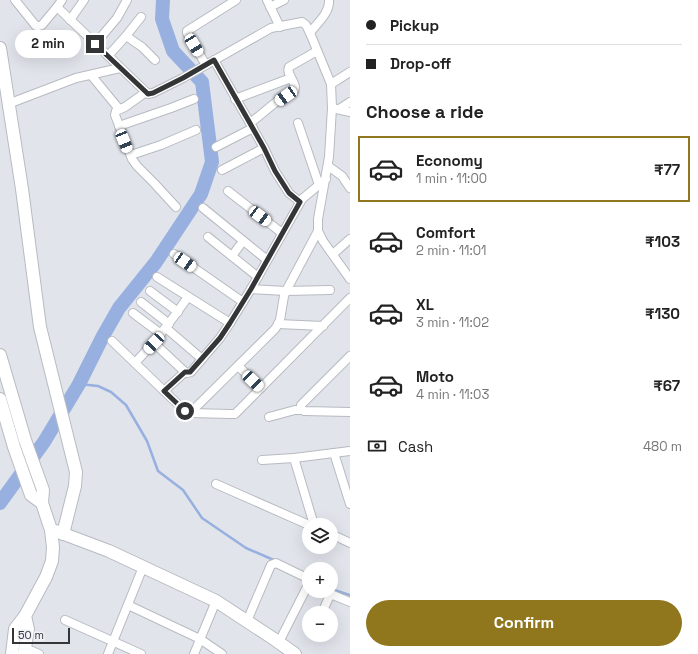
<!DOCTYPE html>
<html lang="en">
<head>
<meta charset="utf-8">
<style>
  body { margin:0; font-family:"Space Grotesk",sans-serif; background:#f2f2f2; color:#222; height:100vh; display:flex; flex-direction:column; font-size:15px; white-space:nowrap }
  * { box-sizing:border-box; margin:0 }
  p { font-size:13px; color:#767676 }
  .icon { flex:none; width:22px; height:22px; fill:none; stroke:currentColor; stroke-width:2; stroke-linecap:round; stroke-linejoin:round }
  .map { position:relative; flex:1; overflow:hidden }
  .side { display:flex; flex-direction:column; background:#fff; width:348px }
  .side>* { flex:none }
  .top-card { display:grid; align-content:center; height:88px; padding:0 16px; background:#fff }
  .buttons { position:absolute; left:302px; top:518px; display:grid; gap:8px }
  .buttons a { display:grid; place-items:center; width:36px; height:36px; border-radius:50%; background:#fff; box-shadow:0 4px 16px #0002; font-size:20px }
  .scale { position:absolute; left:12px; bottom:10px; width:58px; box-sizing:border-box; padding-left:4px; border:2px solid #333537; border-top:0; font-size:11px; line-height:14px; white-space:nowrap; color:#333537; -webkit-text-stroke:3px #eef2f8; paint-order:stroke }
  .end { position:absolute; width:18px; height:18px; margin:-9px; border:5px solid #333537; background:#fff; box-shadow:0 0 0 2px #fff }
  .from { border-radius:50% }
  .bubble { position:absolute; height:28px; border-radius:14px; background:#fff; box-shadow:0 4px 16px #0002; font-size:13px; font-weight:600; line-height:28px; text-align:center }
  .car { position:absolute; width:12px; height:24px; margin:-12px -6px; border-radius:5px; box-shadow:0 0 3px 1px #0007; background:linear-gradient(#fff 24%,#345 0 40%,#fff 0 76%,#345 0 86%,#fff 0) }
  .top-card b { display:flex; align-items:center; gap:14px; height:38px; font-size:15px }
  .top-card b+b { border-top:1px solid #e0e0e0 }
  .top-card i { width:10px; height:10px; background:#222 }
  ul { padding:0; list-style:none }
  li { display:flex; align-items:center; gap:12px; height:66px; margin:0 8px 6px; padding:0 8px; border:2px solid transparent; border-radius:0px }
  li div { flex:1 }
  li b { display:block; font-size:15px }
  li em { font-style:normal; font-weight:600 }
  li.current { border-color:#90761c }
  li>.icon { width:36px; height:36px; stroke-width:1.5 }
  h2 { padding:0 16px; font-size:18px; line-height:48px }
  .pay { display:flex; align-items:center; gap:10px; height:44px; padding:0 16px; font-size:15px }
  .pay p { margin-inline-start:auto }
  .primary-button { display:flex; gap:8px; margin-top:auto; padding:8px 16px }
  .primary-button a { flex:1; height:46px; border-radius:24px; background:#90761c; color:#fff; font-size:16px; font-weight:600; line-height:46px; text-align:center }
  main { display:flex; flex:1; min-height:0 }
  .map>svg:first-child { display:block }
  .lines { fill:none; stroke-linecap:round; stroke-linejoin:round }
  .stream { stroke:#98b0e0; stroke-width:2.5 }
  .river { stroke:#98b0e0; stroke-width:14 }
  .street-casing { stroke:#b7bbc1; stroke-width:10 }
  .secondary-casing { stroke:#b7bbc1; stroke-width:14 }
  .street { stroke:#fff; stroke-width:8 }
  .secondary { stroke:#fff; stroke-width:12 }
  .route { stroke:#333537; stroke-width:5 }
</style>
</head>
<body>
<main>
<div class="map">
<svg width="350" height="654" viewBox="0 0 350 654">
  <rect width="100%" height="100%" fill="#e1e4eb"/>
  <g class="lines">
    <g class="stream">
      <path d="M79,384L98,386L111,392L126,405L147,441L158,471L183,490L202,518L246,548L276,561"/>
      <path d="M331,589L350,595"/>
    </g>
    <path class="river" d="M0,503L44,442L79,384L103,336L119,308L156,262L201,194L212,162L202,82L173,51L162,19L163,0"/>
    <defs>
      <g id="street">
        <path d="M15,0L36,26H39L42,25L57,7"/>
        <path d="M62,0L57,7L146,92L148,94L153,93L183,78L271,28L302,22L306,25L310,33L331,84"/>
        <path d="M267,0L280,27"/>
        <path d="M270,7L284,0"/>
        <path d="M70,20L84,0"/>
        <path d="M310,33C317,23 330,13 329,0"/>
        <path d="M126,36L142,47L155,60"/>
        <path d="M95,44L117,18L127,0"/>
        <path d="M108,56L126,36L141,17"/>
        <path d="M214,60L264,148L275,171L289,193L300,202"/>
        <path d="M206,65L187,33V31L236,0"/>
        <path d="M350,72L331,84L332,108L329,157L318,219V231L323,241L350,279"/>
        <path d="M91,75L119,109"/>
        <path d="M146,92L125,107L116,111L115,115L132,159L137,166L154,183L176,207"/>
        <path d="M235,99L291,78"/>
        <path d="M8,104L76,78L120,68"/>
        <path d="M332,108L350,112"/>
        <path d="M339,109L350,102"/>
        <path d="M250,123C260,116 269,107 279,100C283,97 289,96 293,92C294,91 295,89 295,87C294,79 286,74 289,67L317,51"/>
        <path d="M298,123L319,185"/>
        <path d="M119,126L171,108L194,99"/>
        <path d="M216,147L253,128"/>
        <path d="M131,155L161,145L196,130"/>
        <path d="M328,166L342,176L350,188"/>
        <path d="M222,170L264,148"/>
        <path d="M228,191L282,233"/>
        <path d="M203,208L267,260"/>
        <path d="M208,237L258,277"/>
        <path d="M174,254L243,302"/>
        <path d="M333,254L350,239"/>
        <path d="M232,256L243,241"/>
        <path d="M157,277L230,323"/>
        <path d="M251,289L286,291L330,290"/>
        <path d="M150,291L178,312"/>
        <path d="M141,302L169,324"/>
        <path d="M133,313L161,334"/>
        <path d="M278,324L323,326"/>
        <path d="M166,328L202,359"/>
        <path d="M112,341L185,411L190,413L231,414H235L238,411L350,298"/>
        <path d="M154,343L185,372L187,373L191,372L220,338L230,323L251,289L302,199L326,179"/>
        <path d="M350,356L301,405C301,408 301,410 304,411L350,412"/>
        <path d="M135,363C155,342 172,320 188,297"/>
        <path d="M238,366L261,388"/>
        <path d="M164,391L185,372"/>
        <path d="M190,413L275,329L278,324L280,320L284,296L286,291L318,231"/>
        <path d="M269,417L295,410H302"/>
        <path d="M334,453L350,504"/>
        <path d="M294,458L314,525"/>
        <path d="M262,460L294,458L350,451"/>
        <path d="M216,484L309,525"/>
        <path d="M331,534L350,543"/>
        <path d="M128,605L200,639L222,654"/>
        <path d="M322,613L329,597L330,596L333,595L350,602"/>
        <path d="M65,620L141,654"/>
        <path d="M247,621L271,565L276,563L309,579"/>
        <path d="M279,642L309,583"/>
        <path d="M25,648L39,654"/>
        <path d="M108,654L143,567"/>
        <path d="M194,654L216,601"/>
      </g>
      <g id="secondary">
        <path d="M0,48L22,189L40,327L76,472L75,486L63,534"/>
        <path d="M0,355L25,440L43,490L42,503L51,530L53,547L52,561L46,577L25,616L15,629L12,654"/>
        <path d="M0,399L14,447L31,495L42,503"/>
        <path d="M56,531L109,551L216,601L274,639L295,654"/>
        <path d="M24,654L28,629L25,616"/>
      </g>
    </defs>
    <use href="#street" class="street-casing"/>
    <use href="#secondary" class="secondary-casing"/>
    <use href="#street" class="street"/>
    <use href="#secondary" class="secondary"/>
  </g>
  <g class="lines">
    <path class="route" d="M95,44L146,92L148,94L153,93L183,78L214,60L264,148L275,171L289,193L300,202L251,289L230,323L220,338L190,372H185L164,391L185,411"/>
  </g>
</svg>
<div class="buttons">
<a><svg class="icon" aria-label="layers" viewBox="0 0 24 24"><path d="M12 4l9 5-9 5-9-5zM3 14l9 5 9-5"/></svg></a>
<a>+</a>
<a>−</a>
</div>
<div class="scale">50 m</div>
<i class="end from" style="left:185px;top:411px"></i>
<i class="end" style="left:95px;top:44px"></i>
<div class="bubble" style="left:15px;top:30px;width:66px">2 min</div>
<i class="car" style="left:194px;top:45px;rotate:149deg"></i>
<i class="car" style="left:286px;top:96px;rotate:235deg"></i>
<i class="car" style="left:124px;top:141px;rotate:158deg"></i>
<i class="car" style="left:260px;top:216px;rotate:127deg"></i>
<i class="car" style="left:185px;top:262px;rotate:124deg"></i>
<i class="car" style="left:154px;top:343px;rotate:223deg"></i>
<i class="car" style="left:253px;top:381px;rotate:134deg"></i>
</div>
<section class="side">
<div class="top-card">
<b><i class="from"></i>Pickup</b>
<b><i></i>Drop-off</b>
</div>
<h2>Choose a ride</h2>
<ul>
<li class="current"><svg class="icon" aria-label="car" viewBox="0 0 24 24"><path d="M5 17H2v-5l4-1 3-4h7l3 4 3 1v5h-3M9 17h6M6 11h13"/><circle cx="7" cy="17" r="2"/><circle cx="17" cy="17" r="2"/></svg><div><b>Economy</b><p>1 min · 11:00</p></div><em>₹77</em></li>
<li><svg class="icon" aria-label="car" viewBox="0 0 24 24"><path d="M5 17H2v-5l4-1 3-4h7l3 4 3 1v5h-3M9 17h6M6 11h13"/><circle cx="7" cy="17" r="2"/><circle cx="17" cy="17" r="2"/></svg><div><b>Comfort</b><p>2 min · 11:01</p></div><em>₹103</em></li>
<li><svg class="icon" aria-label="car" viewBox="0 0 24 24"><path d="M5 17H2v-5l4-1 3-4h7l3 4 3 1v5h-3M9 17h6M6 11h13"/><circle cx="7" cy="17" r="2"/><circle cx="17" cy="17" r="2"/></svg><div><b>XL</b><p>3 min · 11:02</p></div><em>₹130</em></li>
<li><svg class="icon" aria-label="car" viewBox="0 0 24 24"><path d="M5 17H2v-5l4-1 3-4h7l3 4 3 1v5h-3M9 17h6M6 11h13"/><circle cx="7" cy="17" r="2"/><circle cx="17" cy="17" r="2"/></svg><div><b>Moto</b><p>4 min · 11:03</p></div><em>₹67</em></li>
</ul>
<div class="pay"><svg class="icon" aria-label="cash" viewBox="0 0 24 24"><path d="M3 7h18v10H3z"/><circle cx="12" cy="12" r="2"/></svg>Cash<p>480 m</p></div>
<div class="primary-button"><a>Confirm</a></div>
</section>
</main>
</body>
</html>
